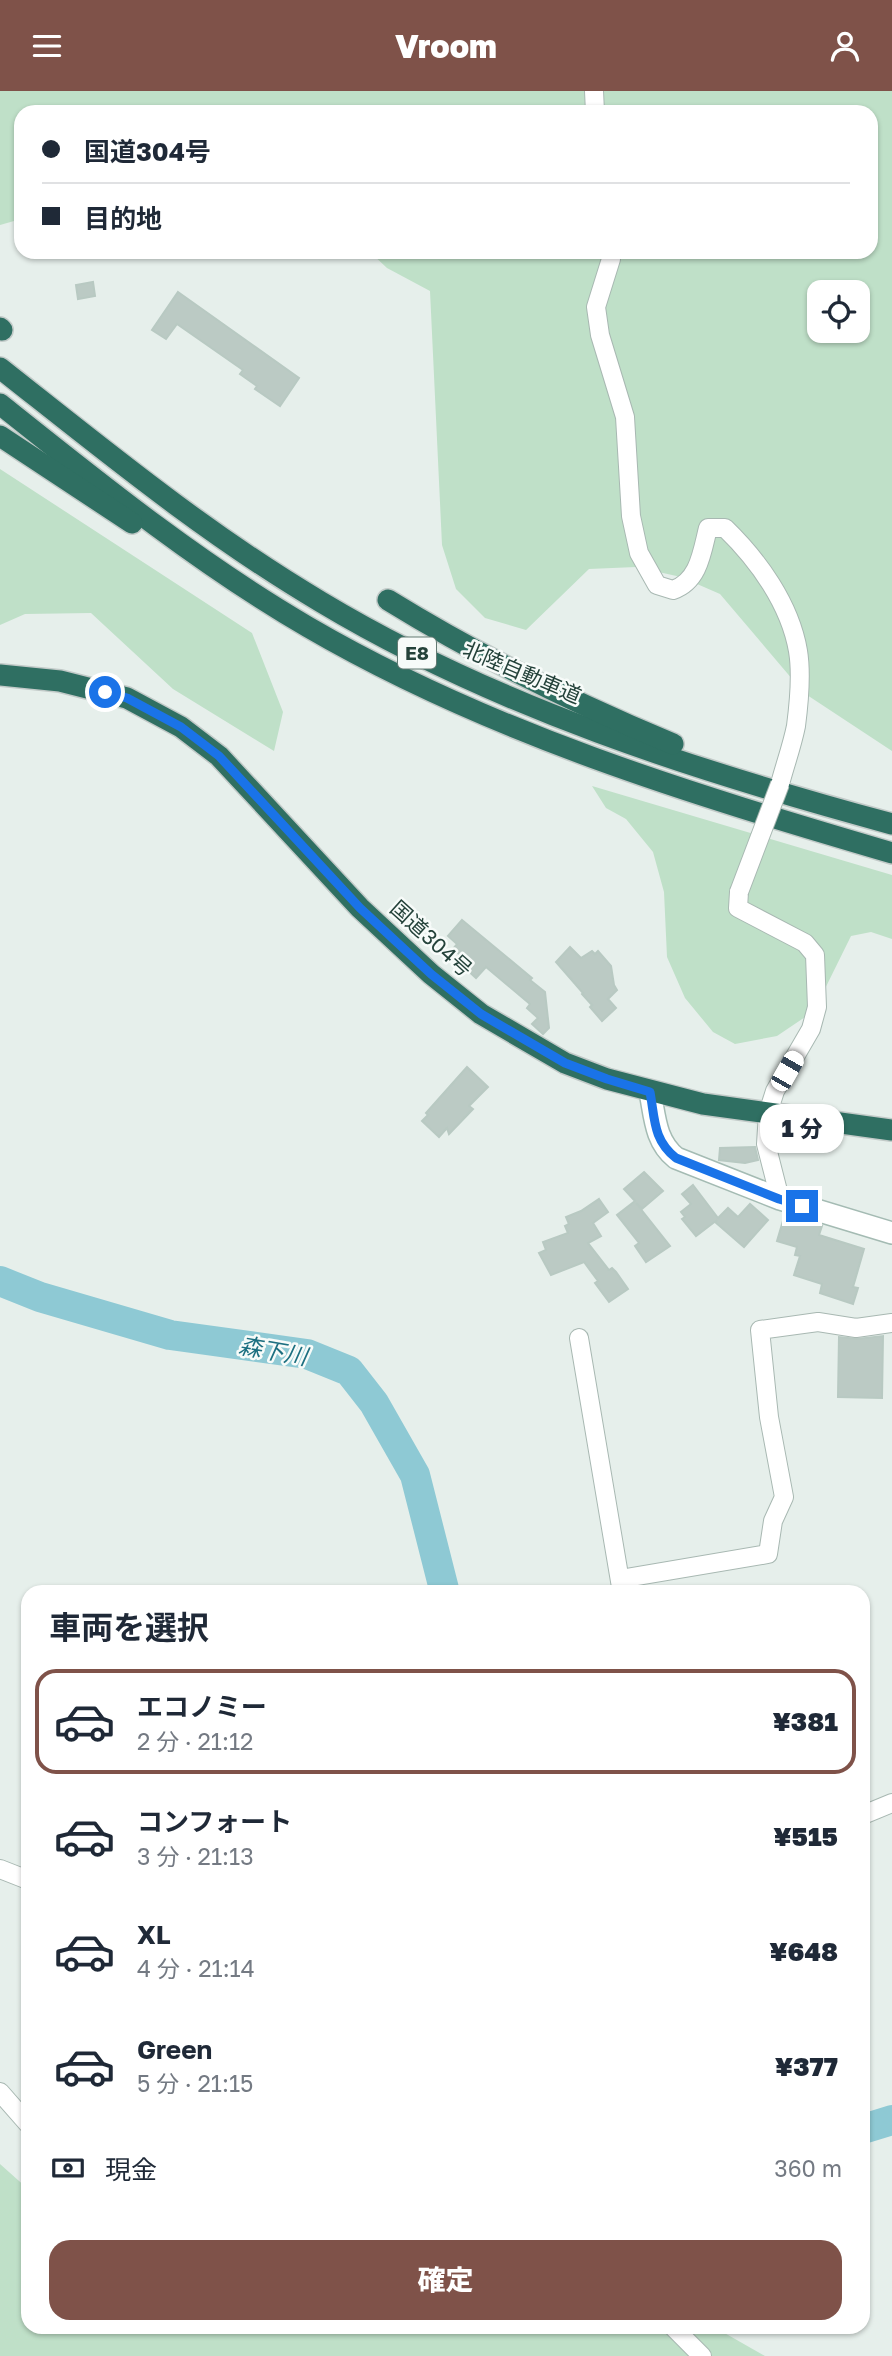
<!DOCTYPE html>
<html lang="ja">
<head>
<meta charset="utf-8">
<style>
  body { margin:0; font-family:"Golos Text","Noto Sans JP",sans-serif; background:#f2f2f3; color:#1f2937; height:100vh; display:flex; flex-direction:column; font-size:26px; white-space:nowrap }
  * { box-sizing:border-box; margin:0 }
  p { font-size:23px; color:#747a83 }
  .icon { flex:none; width:38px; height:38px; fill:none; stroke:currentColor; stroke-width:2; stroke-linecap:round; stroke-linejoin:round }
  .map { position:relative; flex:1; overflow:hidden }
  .sheet { position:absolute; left:21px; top:1494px; width:849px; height:749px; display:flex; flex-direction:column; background:#fff; border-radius:21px; box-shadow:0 2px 5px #0004 }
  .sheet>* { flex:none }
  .hud { position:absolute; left:14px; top:14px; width:864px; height:154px; border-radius:21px; box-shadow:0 2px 5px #0004; display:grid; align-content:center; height:154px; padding:0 28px; background:#fff }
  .buttons { position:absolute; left:807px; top:189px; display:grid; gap:14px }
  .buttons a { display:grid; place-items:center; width:63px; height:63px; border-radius:14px; background:#fff; box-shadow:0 2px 5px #0004; font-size:35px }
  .end { position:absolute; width:32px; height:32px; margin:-16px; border:9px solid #1a73e8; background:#fff; box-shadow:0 0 0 4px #fff }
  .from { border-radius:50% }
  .bubble { position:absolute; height:49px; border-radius:21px; background:#fff; box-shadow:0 2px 5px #0004; font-size:23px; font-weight:800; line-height:49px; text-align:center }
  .car { position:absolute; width:21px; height:42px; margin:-21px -10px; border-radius:9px; box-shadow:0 0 5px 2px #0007; background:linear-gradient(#fff 24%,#345 0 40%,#fff 0 76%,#345 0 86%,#fff 0) }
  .hud b { display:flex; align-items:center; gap:24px; height:66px; font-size:26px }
  .hud b+b { border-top:2px solid #e0e1e3 }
  .hud i { width:18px; height:18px; background:#1f2937 }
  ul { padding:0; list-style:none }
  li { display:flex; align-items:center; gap:21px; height:105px; margin:0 14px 10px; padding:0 14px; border:4px solid transparent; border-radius:21px }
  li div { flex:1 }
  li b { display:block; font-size:26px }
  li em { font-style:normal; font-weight:800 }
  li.active { border-color:#7f5249 }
  li>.icon { width:63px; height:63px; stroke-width:1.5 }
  h2 { padding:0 28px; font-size:32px; line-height:84px }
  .pay { display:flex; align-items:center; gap:18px; height:77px; padding:0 28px; font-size:26px }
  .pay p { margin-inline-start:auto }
  .cta { display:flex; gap:14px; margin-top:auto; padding:14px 28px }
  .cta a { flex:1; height:80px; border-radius:21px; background:#7f5249; color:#fff; font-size:28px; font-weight:800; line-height:80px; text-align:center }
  header { display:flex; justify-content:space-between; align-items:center; height:91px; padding:0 28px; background:#7f5249; color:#fff; font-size:32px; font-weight:800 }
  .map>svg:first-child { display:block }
  .green { fill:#bfe0c8; fill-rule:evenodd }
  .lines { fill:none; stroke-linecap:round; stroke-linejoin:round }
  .river { stroke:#8ec9d4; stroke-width:30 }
  .building { fill:#bbcac4; stroke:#b8c9c2; stroke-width:2 }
  .street-casing { stroke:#a8b8b2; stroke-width:20 }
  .secondary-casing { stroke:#a4bbb3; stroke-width:24 }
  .highway-casing { stroke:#c2cac8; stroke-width:24 }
  .street { stroke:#fff; stroke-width:18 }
  .secondary { stroke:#fff; stroke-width:21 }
  .highway { stroke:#2f6f62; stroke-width:21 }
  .street-bridge-casing { stroke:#a8b8b2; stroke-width:20; stroke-linecap:butt }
  .street-bridge { stroke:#fff; stroke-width:18 }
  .route { stroke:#1a73e8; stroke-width:9 }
  .labels { text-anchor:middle; stroke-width:5; stroke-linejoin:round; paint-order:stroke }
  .shield { fill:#f7fbf9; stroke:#637a73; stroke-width:2 }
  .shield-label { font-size:19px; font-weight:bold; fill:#24423a }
  .street-label { font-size:21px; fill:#24423a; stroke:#f7fbf9 }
  .water-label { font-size:23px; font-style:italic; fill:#1c6f80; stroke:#f7fbf9 }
</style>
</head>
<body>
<header><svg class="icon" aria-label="menu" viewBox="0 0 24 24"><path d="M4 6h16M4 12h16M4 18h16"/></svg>Vroom<svg class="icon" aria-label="person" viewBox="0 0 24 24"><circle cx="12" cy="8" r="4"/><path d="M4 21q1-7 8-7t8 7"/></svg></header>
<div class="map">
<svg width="892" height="2265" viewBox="0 0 892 2265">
  <rect width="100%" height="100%" fill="#e6efeb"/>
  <g class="green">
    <path d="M0,0H892V660L804,602L720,503L681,486L636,476L589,478L526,539L485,527L456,498L442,454L430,200L387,177L370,161H872V21H21V128L0,134ZM819,201H858V240H819Z"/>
    <path d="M0,378L252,542L283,621L274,660L173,598L91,522L25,523L0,534Z"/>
    <path d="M592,695L892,784V848L871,841L851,845L814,920L777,945L735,953L713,941L685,907L667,866L664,801L653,761L626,728L606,717Z"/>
    <path d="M0,2073L28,2098V2236H714L765,2265H0Z"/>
  </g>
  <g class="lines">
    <g class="river">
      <path d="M0,1190L40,1206L170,1244L307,1263L349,1280L374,1312L415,1384L445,1502"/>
      <path d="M863,2038L892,2029"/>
    </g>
  </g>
  <g class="building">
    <path d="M93,191L95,205L78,208L76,194Z"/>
    <path d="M178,201L299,287L280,315L255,298L257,295L240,283L243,279L177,233L166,248L152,239Z"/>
    <path d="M462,829L532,887L530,889L545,901L549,937L543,943L532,933L538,927L527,917L530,913L486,876L476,887L465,877L469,872L453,858L457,853L448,845Z"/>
    <path d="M570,856L581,867L592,860L595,863L598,860L611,875L614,894L617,899L608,908L616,917L602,930L590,916L592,914L582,903L583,902L556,871Z"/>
    <path d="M467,976L488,996L469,1015L473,1018L449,1043L447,1037L439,1046L422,1030L428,1024L426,1022Z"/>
    <path d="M755,1056L758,1069L745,1072L719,1069L720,1057Z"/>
    <path d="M644,1081L663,1100L642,1118L636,1112L670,1155L646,1171L635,1155L639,1152L617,1124L635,1110L624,1098Z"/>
    <path d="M693,1094L718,1127L728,1117L738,1126L750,1113L768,1129L744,1156L715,1131L717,1129L696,1145L682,1128L685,1126L681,1121L691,1113L682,1103Z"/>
    <path d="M599,1108L608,1121L593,1132L601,1145L588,1152L609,1179L612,1177L616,1181L628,1198L609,1211L595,1192L598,1190L584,1171L551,1184L539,1162L546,1159L543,1151L568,1142L565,1135L569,1133L566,1126L581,1120Z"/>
    <path d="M785,1123L822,1135L819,1144L864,1158L853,1196L858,1197L853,1213L820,1202L822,1193L794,1184L800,1165L795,1164L797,1156L777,1150Z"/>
    <path d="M883,1245L882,1307L838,1306L839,1246L857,1248Z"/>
  </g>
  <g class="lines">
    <defs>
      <g id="street">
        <path d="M594,0L595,21"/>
        <path d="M611,161V168L596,216L600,244L625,326L631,425L639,462L657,494L673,499C699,490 702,461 708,437H725C758,469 790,513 798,560C802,584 799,612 796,635C792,655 785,674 780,693"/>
        <path d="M739,801L738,817L805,852L815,864L817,916L811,938L775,1000L768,1022L766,1053L780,1108"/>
        <path d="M579,1247L622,1502"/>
        <path d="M620,1488L768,1463L773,1430L784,1406L769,1326L760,1239L818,1231L856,1237L892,1232"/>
        <path d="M863,1724L892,1712"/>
        <path d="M0,1778L28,1789"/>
        <path d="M0,2001L28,2033"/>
        <path d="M673,2236L702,2265"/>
      </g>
      <path id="secondary" d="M650,1001C655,1026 655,1050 676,1067L780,1108L892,1142"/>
      <g id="highway">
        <path d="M0,237L2,239"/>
        <path d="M0,277C104,359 206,443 321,511C496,616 696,680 892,733"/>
        <path d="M0,313C99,392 198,472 308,536C490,642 691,703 892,762"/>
        <path d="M0,345L132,432"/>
        <path d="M388,509C479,565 574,612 673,653"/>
        <path d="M0,584L60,590L127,607L181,636L219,665L360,817L431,883L481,923L565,972L607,988L703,1013L892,1039"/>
      </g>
    </defs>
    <use href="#street" class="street-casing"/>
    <use href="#secondary" class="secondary-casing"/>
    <use href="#highway" class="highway-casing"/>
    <use href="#street" class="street"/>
    <use href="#secondary" class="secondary"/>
    <use href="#highway" class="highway"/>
    <defs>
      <path id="street-bridge" d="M739,801L780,693"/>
    </defs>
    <use href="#street-bridge" class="street-bridge-casing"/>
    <use href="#street-bridge" class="street-bridge"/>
  </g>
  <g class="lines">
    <path class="route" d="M105,601L127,607L181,636L219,665L360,817L431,883L481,923L565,972L607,988L650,1001C655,1028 653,1049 676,1067L779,1108L802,1115"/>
  </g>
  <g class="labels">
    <rect class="shield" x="398" y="546.5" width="38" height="31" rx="5"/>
    <g class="shield-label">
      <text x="417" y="569">E8</text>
    </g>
    <g class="street-label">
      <text transform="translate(522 582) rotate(23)" y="7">北陸自動車道</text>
      <text transform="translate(431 848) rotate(42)" y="7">国道304号</text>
    </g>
    <g class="water-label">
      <text transform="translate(273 1260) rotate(10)" y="8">森下川</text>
    </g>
  </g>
</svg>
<div class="buttons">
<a><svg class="icon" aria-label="locate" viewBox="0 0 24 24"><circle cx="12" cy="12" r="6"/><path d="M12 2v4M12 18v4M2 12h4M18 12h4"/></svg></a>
</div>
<i class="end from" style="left:105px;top:601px"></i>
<i class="end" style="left:802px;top:1115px"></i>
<div class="bubble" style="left:760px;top:1013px;width:84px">1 分</div>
<i class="car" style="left:787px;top:980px;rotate:30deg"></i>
<div class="hud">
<b><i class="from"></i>国道304号</b>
<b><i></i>目的地</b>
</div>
<section class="sheet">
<h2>車両を選択</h2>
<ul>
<li class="active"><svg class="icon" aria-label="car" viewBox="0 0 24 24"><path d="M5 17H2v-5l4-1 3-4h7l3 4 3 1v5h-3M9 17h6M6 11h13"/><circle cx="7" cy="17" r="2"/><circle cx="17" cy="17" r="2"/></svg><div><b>エコノミー</b><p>2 分 · 21:12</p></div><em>¥381</em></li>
<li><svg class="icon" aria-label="car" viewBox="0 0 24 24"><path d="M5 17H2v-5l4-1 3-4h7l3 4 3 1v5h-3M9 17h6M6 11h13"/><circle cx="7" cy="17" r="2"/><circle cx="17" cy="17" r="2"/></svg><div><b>コンフォート</b><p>3 分 · 21:13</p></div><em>¥515</em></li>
<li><svg class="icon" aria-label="car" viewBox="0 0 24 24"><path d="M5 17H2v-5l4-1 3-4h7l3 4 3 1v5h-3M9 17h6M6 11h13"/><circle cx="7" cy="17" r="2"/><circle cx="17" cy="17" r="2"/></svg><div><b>XL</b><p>4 分 · 21:14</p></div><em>¥648</em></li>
<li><svg class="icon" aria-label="car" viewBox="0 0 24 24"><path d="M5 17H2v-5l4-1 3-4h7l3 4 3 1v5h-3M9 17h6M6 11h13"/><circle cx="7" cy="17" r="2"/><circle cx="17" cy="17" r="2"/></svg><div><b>Green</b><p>5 分 · 21:15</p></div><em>¥377</em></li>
</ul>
<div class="pay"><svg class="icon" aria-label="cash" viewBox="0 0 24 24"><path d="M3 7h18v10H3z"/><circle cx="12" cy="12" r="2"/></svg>現金<p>360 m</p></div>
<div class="cta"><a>確定</a></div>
</section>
</div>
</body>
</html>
